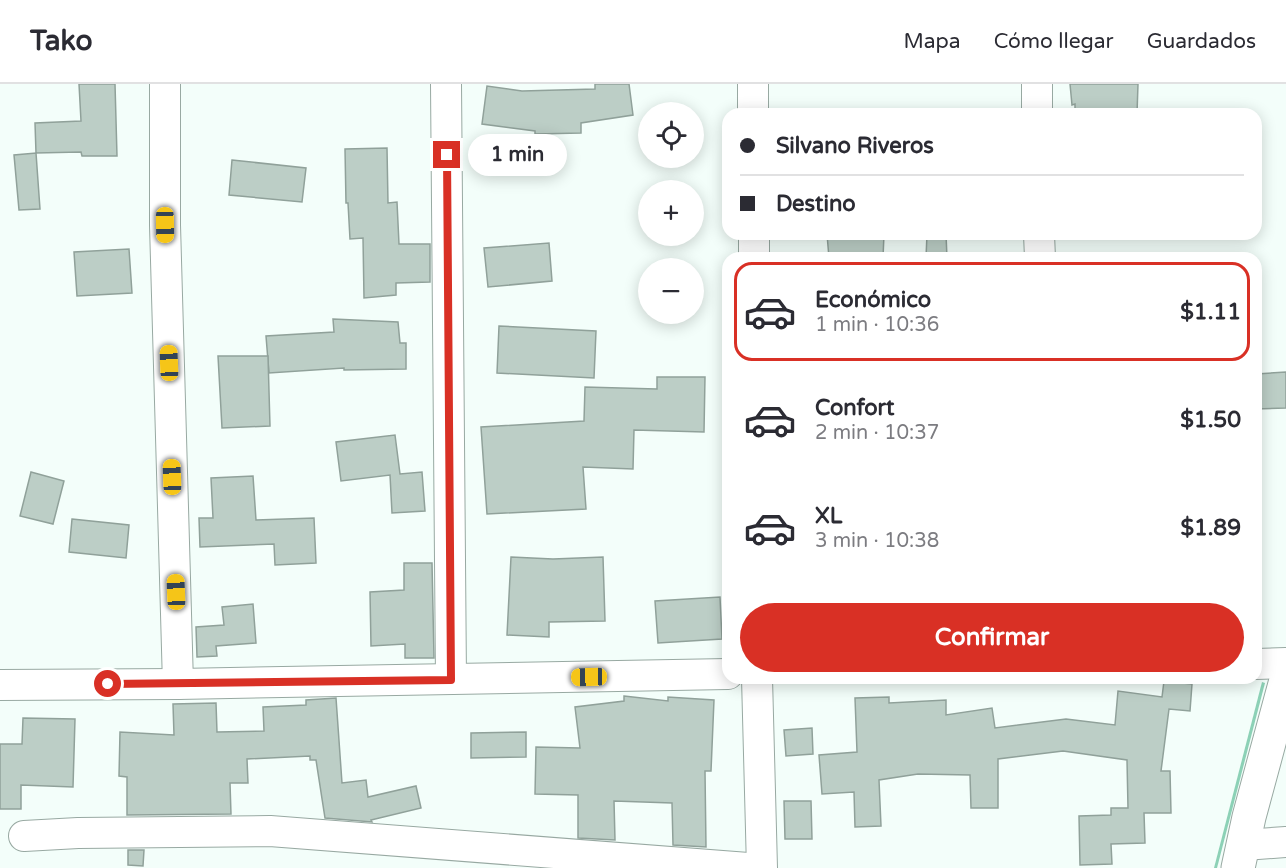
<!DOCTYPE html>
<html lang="es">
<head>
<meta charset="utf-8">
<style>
  body { margin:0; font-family:"Varela Round",sans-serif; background:#f2f2f3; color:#2b2b33; height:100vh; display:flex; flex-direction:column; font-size:22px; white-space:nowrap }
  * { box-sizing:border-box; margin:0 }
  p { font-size:20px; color:#7c7c81 }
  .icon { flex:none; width:33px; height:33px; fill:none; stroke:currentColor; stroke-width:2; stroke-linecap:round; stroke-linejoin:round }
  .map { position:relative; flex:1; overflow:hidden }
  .details { position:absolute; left:722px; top:168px; width:540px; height:432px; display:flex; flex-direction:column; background:#fff; border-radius:18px; box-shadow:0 3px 15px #0003 }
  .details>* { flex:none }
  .top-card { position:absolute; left:722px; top:24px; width:540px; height:132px; border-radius:18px; box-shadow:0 3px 15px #0003; display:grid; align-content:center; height:132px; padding:0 18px; background:#fff }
  .tools { position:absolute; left:638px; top:18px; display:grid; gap:12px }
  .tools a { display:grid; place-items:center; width:66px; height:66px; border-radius:50%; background:#fff; box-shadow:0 3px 15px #0003; font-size:30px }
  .end { position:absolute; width:27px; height:27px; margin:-14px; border:8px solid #d93025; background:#fff; box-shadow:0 0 0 3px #fff }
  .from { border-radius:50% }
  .bubble { position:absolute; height:42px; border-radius:21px; background:#fff; box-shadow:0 3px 15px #0003; font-size:20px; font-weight:800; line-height:42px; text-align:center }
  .car { position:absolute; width:18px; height:36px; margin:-18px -9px; border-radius:8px; box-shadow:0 0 4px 2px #0007; background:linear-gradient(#f5c518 24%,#345 0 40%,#f5c518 0 76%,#345 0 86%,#f5c518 0) }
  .top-card b { display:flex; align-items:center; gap:21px; height:57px; font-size:22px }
  .top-card b+b { border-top:2px solid #e1e1e2 }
  .top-card i { width:15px; height:15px; background:#2b2b33 }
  ul { padding:10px 0 0; list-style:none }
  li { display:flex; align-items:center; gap:18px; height:99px; margin:0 12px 9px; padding:0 6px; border:3px solid transparent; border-radius:18px }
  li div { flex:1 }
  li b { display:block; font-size:22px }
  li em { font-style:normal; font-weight:800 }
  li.current { border-color:#d93025 }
  li>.icon { width:54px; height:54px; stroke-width:1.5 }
  .primary-button { display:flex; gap:12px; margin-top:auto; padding:12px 18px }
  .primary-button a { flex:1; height:69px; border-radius:36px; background:#d93025; color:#fff; font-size:24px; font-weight:800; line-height:69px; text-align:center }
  header { display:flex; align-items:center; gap:36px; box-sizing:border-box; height:84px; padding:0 30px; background:#fff; border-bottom:2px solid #e1e1e2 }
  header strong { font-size:28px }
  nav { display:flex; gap:33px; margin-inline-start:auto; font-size:21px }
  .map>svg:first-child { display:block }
  .water { fill:#8cd1b6 }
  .building { fill:#bccec6; stroke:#90a19a; stroke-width:1.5 }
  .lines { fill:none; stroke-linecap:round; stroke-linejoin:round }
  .minor-casing { stroke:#98a9a2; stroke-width:32 }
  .secondary-casing { stroke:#98a9a2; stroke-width:35 }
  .minor { stroke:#fff; stroke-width:30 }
  .secondary { stroke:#fff; stroke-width:33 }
  .route { stroke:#d93025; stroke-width:8 }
</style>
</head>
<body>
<header>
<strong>Tako</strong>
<nav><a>Mapa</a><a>Cómo llegar</a><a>Guardados</a></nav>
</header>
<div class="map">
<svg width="1286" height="784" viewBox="0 0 1286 784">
  <rect width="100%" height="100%" fill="#f3fefa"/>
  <path class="water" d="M1262,598L1265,599L1217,784H1214Z"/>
  <g class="building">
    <path d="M79,0H115L117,72H82L81,68L36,69L35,39L81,37Z"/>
    <path d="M595,0H629L633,31L581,39V49L535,50V47L482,40L487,2L522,7L595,5Z"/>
    <path d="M1070,0H1138L1137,30H1075V20L1072,21Z"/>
    <path d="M387,64L388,119L397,118L399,160H430V198L396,199V211L364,214L363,154L350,155L348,119H346L345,65Z"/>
    <path d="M36,69L40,125L19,126L14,71Z"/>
    <path d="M232,76L306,84L302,118L229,111Z"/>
    <path d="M827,150H884L883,174H829Z"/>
    <path d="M927,150H946L947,174H926Z"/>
    <path d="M549,159L552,197L488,203L484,164Z"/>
    <path d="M129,165L132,209L77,212L74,168Z"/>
    <path d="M333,235L398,238L400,259H406V285L344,286V284L269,289L266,252L334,248Z"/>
    <path d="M499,242L596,247L594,294L497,289Z"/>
    <path d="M218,272H268L270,342L222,344Z"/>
    <path d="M1286,288V324L1256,325V290Z"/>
    <path d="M657,293H705L704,348L634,346L633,385L583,383L586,425L487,430L481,343L584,337L585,303L657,305Z"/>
    <path d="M395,351L400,390L422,388L425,427L392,429L390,391L341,397L336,358Z"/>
    <path d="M31,388L64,397L53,440L20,432Z"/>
    <path d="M253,392L256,436L314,434L316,479L275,481L274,460L200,463L199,434H213L211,394Z"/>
    <path d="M72,435L129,441L126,474L69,468Z"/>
    <path d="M511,473L553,475L603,473L605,537L549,538V553L507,551Z"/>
    <path d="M404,479H432L434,574H405V560L371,562L370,508L404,506Z"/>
    <path d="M720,513L722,555L658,559L655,517Z"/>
    <path d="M253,520L256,559L216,562L217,572L197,573L196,543L224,541L222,523Z"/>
    <path d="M1164,597L1192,600L1190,627L1169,625L1161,687H1170L1171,729H1144L1145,759L1111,760L1112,780L1080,781L1079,732L1111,731V724H1128L1127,676L1063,667L998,675V724H971L970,691L918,690L879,696L881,742L855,743L854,708L822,710L819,671L857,668L855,614L889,613V619L946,616V631L992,624L995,644L1066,635L1115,641L1118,607L1162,613Z"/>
    <path d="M624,612L668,617V613L714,616L711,687H705L706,763L673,761L672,719L614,717L615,756L578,754V711L535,710L536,663L580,664L575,623L624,617Z"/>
    <path d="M336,614L342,699L366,696L368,713L416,702L421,724L371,736L372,738L325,734L316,676H310V672L247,675L248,699H230L231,730L127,731V693L119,692L120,648L174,651L173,620L216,619L217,648L264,647L263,623L306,621V616Z"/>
    <path d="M23,634L75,635L73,703L21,701V725H0V660H22Z"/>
    <path d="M812,644L813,670L786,672L784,646Z"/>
    <path d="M526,648V673L471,674V649Z"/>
    <path d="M784,717H811L812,755H785Z"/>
    <path d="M128,766H144L143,782L128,781Z"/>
  </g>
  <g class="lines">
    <defs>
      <g id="minor">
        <path d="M165,0V141L178,600"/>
        <path d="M446,0L451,595"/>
        <path d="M753,0V30"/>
        <path d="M1037,0V30"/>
        <path d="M754,150V174"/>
        <path d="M1039,150L1040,174"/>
        <path d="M1256,580L1286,579"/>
        <path d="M757,594L762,784"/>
        <path d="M0,601L178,600L728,590"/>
        <path d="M24,752L78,749L270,747L748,784"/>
        <path d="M1244,761L1286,758"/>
      </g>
      <path id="secondary" d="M1238,784L1249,733L1286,596"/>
    </defs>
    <use href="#minor" class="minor-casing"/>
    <use href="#secondary" class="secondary-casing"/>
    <use href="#minor" class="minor"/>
    <use href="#secondary" class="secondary"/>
  </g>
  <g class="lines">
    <path class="route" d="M108,600L451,596L447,71"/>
  </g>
</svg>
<div class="tools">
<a><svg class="icon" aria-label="locate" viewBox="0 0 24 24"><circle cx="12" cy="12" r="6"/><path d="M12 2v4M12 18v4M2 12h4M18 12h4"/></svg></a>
<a>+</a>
<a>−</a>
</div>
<i class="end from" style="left:108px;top:600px"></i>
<i class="end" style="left:447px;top:71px"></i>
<div class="bubble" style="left:468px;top:50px;width:99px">1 min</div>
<i class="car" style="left:165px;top:141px;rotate:179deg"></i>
<i class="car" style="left:169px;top:279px;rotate:358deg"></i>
<i class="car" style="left:172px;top:393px;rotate:358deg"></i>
<i class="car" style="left:176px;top:508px;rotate:358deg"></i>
<i class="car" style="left:589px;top:593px;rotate:269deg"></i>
<div class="top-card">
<b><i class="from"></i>Silvano Riveros</b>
<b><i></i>Destino</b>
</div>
<section class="details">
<ul>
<li class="current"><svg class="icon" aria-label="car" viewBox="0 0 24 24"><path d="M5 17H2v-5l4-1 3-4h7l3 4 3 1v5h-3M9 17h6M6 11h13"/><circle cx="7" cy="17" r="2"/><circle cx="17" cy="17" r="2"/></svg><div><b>Económico</b><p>1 min · 10:36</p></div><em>$1.11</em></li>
<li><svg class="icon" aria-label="car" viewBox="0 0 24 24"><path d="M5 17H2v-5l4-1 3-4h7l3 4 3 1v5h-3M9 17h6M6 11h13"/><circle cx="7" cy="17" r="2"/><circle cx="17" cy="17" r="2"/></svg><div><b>Confort</b><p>2 min · 10:37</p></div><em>$1.50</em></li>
<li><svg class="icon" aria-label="car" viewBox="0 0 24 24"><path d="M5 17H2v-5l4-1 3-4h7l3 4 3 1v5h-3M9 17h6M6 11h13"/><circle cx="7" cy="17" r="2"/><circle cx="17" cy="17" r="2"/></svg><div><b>XL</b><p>3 min · 10:38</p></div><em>$1.89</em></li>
</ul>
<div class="primary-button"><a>Confirmar</a></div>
</section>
</div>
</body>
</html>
